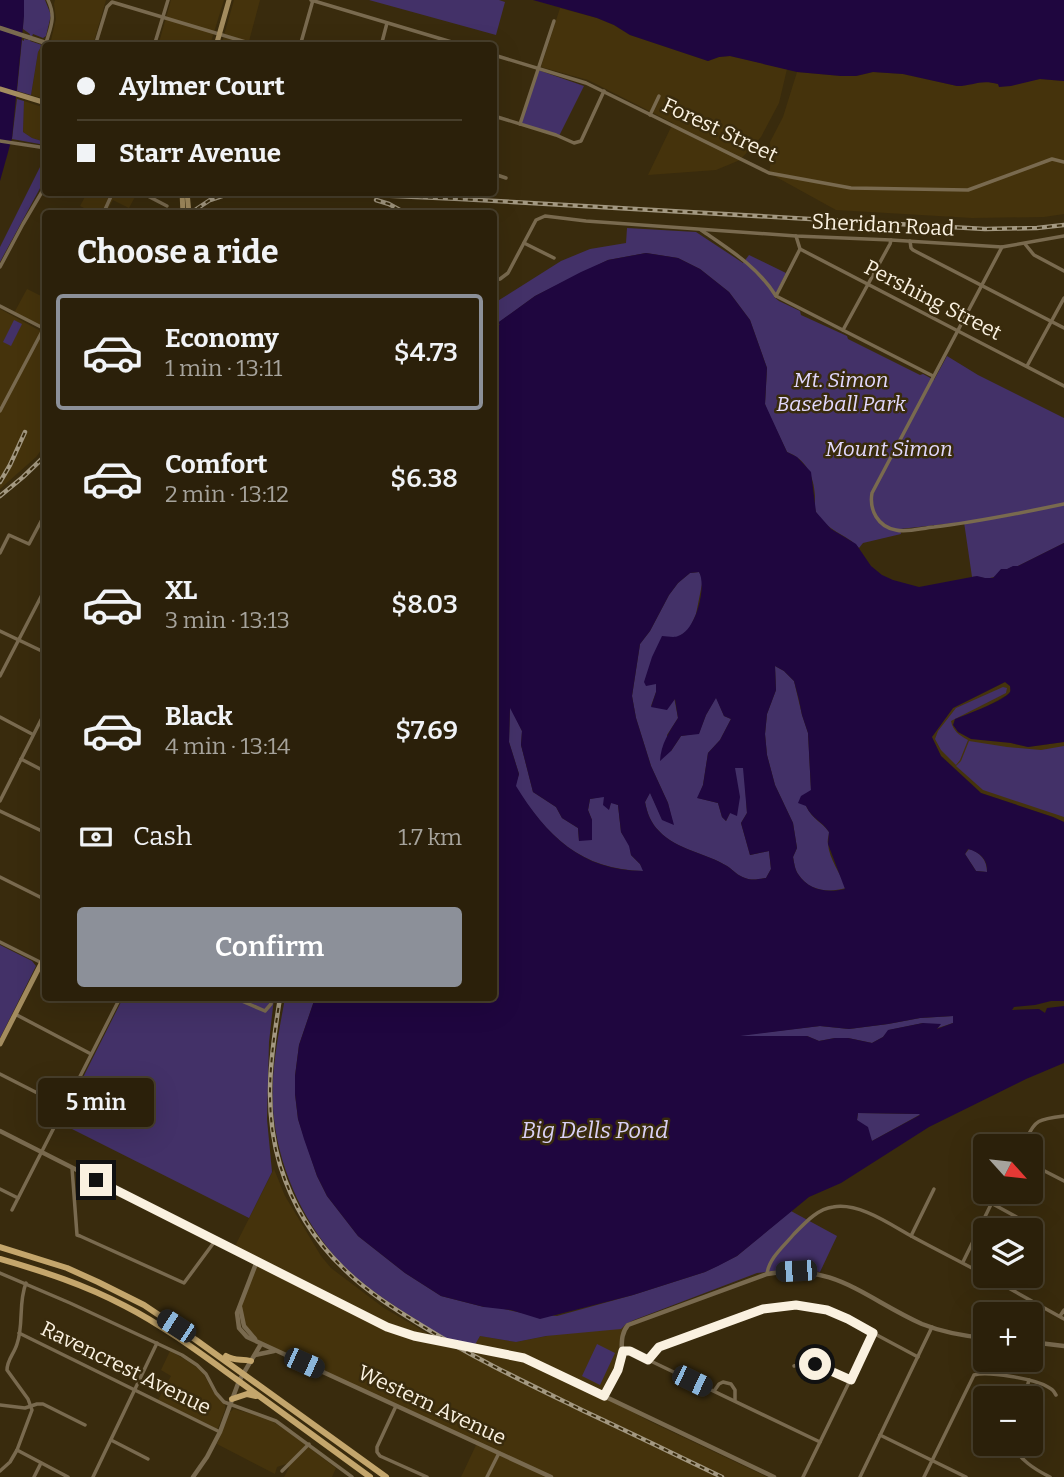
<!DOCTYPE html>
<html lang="en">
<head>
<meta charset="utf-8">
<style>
  body { margin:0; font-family:Bitter,serif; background:#332813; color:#f1f3f6; height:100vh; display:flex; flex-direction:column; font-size:26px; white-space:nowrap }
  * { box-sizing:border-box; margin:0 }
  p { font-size:23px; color:#a6a39c }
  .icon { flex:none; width:38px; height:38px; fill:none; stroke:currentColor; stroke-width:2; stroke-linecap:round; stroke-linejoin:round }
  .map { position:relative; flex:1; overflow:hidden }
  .side { position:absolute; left:42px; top:210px; width:455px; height:791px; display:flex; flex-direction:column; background:#2b200a; border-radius:7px; box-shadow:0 7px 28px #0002,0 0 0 2px #473e2b }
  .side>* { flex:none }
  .guide { position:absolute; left:42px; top:42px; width:455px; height:154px; border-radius:7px; box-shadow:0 7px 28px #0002,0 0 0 2px #473e2b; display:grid; align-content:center; height:154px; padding:0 35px; background:#2b200a }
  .needle { width:46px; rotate:117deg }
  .controls { position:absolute; left:973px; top:1134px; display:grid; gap:14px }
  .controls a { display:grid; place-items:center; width:70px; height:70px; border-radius:7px; background:#2b200a; box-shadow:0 7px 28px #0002,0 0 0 2px #473e2b; font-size:35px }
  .end { position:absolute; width:32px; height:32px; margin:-16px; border:9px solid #faf1e0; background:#111; box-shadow:0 0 0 4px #111 }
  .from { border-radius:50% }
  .bubble { position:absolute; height:49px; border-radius:7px; background:#2b200a; box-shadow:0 7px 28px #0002,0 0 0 2px #473e2b; font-size:23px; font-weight:600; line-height:49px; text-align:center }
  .car { position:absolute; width:21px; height:42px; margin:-21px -10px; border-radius:9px; box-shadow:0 0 5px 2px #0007; background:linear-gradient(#222 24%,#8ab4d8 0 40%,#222 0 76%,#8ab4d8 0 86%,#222 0) }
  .guide b { display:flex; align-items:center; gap:24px; height:66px; font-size:26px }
  .guide b+b { border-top:2px solid #473e2b }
  .guide i { width:18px; height:18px; background:#f1f3f6 }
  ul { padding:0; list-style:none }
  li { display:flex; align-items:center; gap:21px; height:116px; margin:0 14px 10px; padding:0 21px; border:4px solid transparent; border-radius:7px }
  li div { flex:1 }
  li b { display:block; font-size:26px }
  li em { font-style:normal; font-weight:600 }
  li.current { border-color:#8c9099 }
  li>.icon { width:63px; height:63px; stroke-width:1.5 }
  h2 { padding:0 35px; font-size:32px; line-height:84px }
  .pay { display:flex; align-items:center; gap:18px; height:77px; padding:0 35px; font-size:26px }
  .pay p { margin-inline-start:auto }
  .primary-button { display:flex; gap:14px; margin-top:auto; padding:14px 35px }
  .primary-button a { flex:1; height:80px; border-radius:7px; background:#8c9099; color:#fff; font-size:28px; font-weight:600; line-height:80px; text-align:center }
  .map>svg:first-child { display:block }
  .built { fill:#45330c }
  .green { fill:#433168 }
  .water { fill:#1f063f; fill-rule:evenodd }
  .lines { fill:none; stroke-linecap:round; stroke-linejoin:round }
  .minor { stroke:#796a4f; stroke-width:3.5 }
  .tertiary { stroke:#796a4f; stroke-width:4.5 }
  .secondary { stroke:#a38c5f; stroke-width:5 }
  .primary { stroke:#c4a66c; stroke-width:6 }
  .rail-casing { stroke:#a39881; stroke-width:4.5 }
  .rail { stroke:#392b0d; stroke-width:2; stroke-dasharray:5; stroke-linecap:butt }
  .route { stroke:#faf1e0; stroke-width:9 }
  .labels { text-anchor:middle; stroke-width:5; stroke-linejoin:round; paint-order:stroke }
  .street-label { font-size:21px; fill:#faf1e0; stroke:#392b0d }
  .park-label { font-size:21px; font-style:italic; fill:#e2d9fe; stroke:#392b0d }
  .water-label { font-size:23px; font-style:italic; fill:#d9d0f5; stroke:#392b0d }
</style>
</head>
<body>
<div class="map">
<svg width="1064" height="1477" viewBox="0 0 1064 1477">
  <rect width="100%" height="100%" fill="#392b0d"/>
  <g class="built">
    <path d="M55,0H106L93,45H69L51,40L56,19L54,4Z"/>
    <path d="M171,0H224L210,45L158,46Z"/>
    <path d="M234,0H260L248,45L221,46Z"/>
    <path d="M560,8L597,18L614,25L630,35L708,61L719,57L730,56L787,69L779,103L761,137L740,160L716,170L648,175L673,123L588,80L541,67Z"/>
    <path d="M42,45L45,46V99L31,95L38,52Z"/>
    <path d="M797,72L841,76H856L873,72L903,74L957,86L986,81L998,84L1040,79L1064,81V214L1044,217L972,218L836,210L769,173L771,161L770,142L783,117Z"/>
    <path d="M24,101L45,108V142L32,138L23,132Z"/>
    <path d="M132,192L136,195L129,208L113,200L106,213H94L80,206L87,193Z"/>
    <path d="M27,289L45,298V330L14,313Z"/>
    <path d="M0,309L46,334L45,445L36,457L0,489Z"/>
    <path d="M1005,682L1010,686V692L1007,695L989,705L1011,743L1028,747L1064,742V822L1053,817L981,793L941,756L931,737L953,708Z"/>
    <path d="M274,1169L285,1196L321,1256L331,1268L384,1308L442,1342L472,1348L480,1336L516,1342L625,1321L628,1325L625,1329L623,1351L607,1393L604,1391L599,1394L649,1421L767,1477H461L477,1443L261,1344L245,1329L240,1306L257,1261L233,1250Z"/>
    <path d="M170,1351L186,1360L202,1371L214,1393L225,1405V1410L218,1428L217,1429L158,1400L171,1376L161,1370Z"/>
    <path d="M234,1409L267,1418L286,1430L336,1468L332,1477H284L289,1468L286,1464L277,1467L275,1474L217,1444L230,1412Z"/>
  </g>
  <g class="green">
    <path d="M24,0H45L51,15L46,36L43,38L33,34L30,41L42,45L38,52L31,95L17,91L22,40L24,41V39L28,40L30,34L23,29Z"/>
    <path d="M369,0H499L505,2L496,35Z"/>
    <path d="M538,70L584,86L559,136L520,124Z"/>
    <path d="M17,99L24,101L23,132L32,138L45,142V145L12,139Z"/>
    <path d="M45,157V179L0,262V247Z"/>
    <path d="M627,228L696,232L743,263L749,255L786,273L774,297L779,301L800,311L801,315L847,336L848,339L920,375L923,374L934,380L947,356L978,375L1064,418V543L1018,566C1007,566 1001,576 990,578C984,579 978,576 972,577L964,522L900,529L901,534L863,543L859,548C847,534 826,531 816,512C814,507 815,501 815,496C814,476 806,459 787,452L767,410L765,404L767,368L750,320L729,292L700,269L678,258L646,253L608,260L535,296L498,323H500L494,331V305L496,302L561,261L590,249L626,243Z"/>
    <path d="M14,320L22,324L11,346L3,342Z"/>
    <path d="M699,572L703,579L696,614L689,630L678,637L656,684V692L651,706L674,697L678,718L667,735L671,751L681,736L699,733L706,715L716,697L724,716L731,719L720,740L708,753L703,785L698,798L718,803L722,817L726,821L730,813L735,768H744L747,813L741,823L750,855L769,851L771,869L766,878C759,879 753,881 745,878C738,876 733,870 727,866C706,853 677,850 659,831C651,823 647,813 645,802L650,792L662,819L673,824L668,803L651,766L636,718L632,696L640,644L650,631L669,595L678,583L690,573Z"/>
    <path d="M775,666L784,671L794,681L802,715L808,733L811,790L806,806C813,820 821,821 829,832C829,836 827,840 828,844C829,859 841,874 846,888C828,893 809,891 798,874C795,870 794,862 793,857L797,848L793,823L775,785L767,755L765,734L767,714L776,690Z"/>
    <path d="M1003,687L1007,688L1006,693L951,721C953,731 959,735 968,740L960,760L956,765L941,750L935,739L938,731L956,708Z"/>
    <path d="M510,706L522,731L521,745L533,792L556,807L562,818L578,828L579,841L592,820L588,810L590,799L605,796L609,809L611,802L618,805L621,832L630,846L631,855L640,864L644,871C581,870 547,836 515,786L519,774L509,742Z"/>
    <path d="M969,741L1007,747L1041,750L1064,746V817L983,790L956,766L961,761Z"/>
    <path d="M969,849C980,852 987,860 987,872L976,871L965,854Z"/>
    <path d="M0,945L32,961L36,966L0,1038Z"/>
    <path d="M123,998H274L269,1042L267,1119L272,1172L249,1218L60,1123Z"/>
    <path d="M285,998H315L299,1045L295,1076V1094L298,1119L317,1176L327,1196L358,1236L405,1273L441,1296L484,1307H495L522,1313L557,1316L633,1295L705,1272L737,1256L791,1211L837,1236L820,1272L798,1268L757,1273L634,1320L626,1324L621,1329L546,1336L516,1342L480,1336L473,1348C464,1344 456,1343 448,1340C435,1335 423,1324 412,1317C388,1302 364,1286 344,1266C306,1228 280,1172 274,1119C269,1079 278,1037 285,998Z"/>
    <path d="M953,1016V1023L935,1029L923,1023L889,1030L883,1037L872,1043L848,1038H835L819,1041L807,1036H734L820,1026L849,1029L888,1024L920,1018Z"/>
    <path d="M858,1113L921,1114L872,1141L857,1120Z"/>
    <path d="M597,1344L615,1353L600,1385L582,1376Z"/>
  </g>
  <g class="water">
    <path d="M0,0H24V16L12,138L0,181Z"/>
    <path d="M533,0H1064V81L1040,79L1011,86L999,87L998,84C980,79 973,86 957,86L903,74L873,72L856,76H841L797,72L730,56L719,57L708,61L630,35L614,25L597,18Z"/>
    <path d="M646,253L678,258L700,269L729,292L750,320L767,368L765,404L787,452L797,457L811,472L816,512L831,529L856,544L871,566L882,575L893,580L919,587L977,576L985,578H993L1001,569H1007L1013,566H1018L1064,543V742L1028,747L1011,743L971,739L958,732L953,725L955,719C965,715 1006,700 1010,692C1011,690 1010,688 1010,686L1005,682L953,708L932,737L941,756L981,793L1053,817L1064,822V1001H1051L1035,1005L1014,1007L1012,1010L1039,1009L1045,1013L1047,1008L1064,1006V1063L1026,1079L929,1127L841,1183L809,1197L737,1256L718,1266L705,1272L633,1295L540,1319L511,1310L484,1307L441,1296L405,1273L358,1236L327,1196L317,1176L304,1139L298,1119L295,1094V1076L299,1045L315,998H494V331L500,324H496L535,296L581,272L608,260ZM699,572C707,586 696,631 678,636C674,638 667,636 662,636L652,657L644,682L646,686L656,684V692L651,707L667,710L675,699L678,718C669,732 661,744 660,761L671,751L681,736L699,734L706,715L716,698L724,716L731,719L720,740L708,753L703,785L697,798L718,803L722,817L726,821L730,813L737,816L740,797L735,768H743L747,813L741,823L750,855L769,851L771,869L766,878C759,879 752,881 745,878C738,876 733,870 727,866C706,853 677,850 659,831C651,823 647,813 645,802L650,793L662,820L674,825L668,803L651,766L636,718L632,696L640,644L650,631L669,595L678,583L690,573ZM775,666L784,671L794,681L799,700L802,715L808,733L811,790L801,796L798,803L806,806C813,820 821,820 829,832L828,844L845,889C828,893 809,891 798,874C795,870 794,862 793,857L797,848L793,823L775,785L767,755L765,734L767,714L776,690ZM510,708L522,731L521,745L533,792L556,807L562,818L578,828L579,841L592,840V820L588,810L590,799L604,797L603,805L609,810L611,803L618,805L621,832L629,846L631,855L640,864L643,871C582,871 546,835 516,786L519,774L509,742ZM968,849C980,852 988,860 987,872L976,871L965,854ZM953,1016V1023L937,1029L941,1024L923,1023L888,1030L883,1037L872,1043L848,1038H835L819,1041L807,1036H740L820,1026L849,1029L888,1024L920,1018ZM858,1113L919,1114L920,1115L872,1141L868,1127L857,1120Z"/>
  </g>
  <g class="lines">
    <g class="minor">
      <path d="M311,0L465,46"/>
      <path d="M46,43C51,26 56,17 48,0"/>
      <path d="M95,46L107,7L112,2L259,46"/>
      <path d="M154,46L168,0"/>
      <path d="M300,46L313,0"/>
      <path d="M381,46L387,23"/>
      <path d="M494,55L586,83L769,173L851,188L968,190L1052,159L1064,162"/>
      <path d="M650,115L659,96"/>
      <path d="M494,116L556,135L574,143L581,141L604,91"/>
      <path d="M520,124L554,21"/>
      <path d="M0,141L46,148"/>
      <path d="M494,174L506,178"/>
      <path d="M140,192L167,206"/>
      <path d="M103,214L113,192"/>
      <path d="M701,230C730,250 757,266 776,296L933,376"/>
      <path d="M796,236L800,249L1064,386"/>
      <path d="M910,241L911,248L913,250L1064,328"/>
      <path d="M524,243L554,258"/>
      <path d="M1025,244L1034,255L1064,271"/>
      <path d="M1002,247L872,493C869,510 878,527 896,530C907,533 922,528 934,527C978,522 1021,513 1064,504"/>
      <path d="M0,267L23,224L46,185"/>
      <path d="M494,280L500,279L508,273L536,220L545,216L586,221L796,236L891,240L1002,247L1064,236"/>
      <path d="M776,296L800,249"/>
      <path d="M0,306L45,329"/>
      <path d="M843,330L890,244L891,240"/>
      <path d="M1027,366L1064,298"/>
      <path d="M0,411L46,324"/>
      <path d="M0,553L9,535L29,544L46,512"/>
      <path d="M0,631L46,653"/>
      <path d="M0,676L46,587"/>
      <path d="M0,717L32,734"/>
      <path d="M21,759L46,772"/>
      <path d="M0,801L46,710"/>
      <path d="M0,811L46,833"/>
      <path d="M0,877L46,900"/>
      <path d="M0,942L46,965"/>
      <path d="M108,998L118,1002"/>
      <path d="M235,998L265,1011L271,1004V1002L262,998"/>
      <path d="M15,1014L91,1054"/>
      <path d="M0,1074L65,1107"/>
      <path d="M1022,1146C1037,1120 1033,1120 1064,1116"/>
      <path d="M1031,1164L1064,1181"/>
      <path d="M72,1168L77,1235L80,1236L184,1283L215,1241"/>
      <path d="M0,1189L18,1198"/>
      <path d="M991,1203L1042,1231"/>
      <path d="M12,1210L120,998"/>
      <path d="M911,1236L934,1189"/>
      <path d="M963,1262L997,1192"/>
      <path d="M0,1273L70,1303L182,1355L197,1365L206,1374L216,1393L224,1402L276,1421L352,1477"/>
      <path d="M767,1274C769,1258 784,1246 794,1234C805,1223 817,1209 833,1207C859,1202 891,1225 913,1237C937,1250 961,1262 985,1275"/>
      <path d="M987,1276L1064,1319"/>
      <path d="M1060,1316L1064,1310"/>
      <path d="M19,1333L220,1432"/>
      <path d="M623,1351L636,1354L820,1442"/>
      <path d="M648,1360L656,1349L664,1345L763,1309L796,1305L827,1310L847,1319L918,1357"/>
      <path d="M794,1366C814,1359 833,1371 851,1380"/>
      <path d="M714,1391L719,1384L723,1382L731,1384L735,1390V1400"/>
      <path d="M1024,1398L1029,1380"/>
      <path d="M0,1405L25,1408L37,1404H43L85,1425"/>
      <path d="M396,1406L377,1447V1452L380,1456L427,1477"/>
      <path d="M880,1435L966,1477"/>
      <path d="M111,1440L148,1459"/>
      <path d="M1012,1444C1020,1460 1034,1469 1050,1477"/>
      <path d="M17,1450L68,1477"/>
      <path d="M0,1471L10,1462L17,1450L32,1410L28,1399L7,1370C7,1360 14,1354 17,1344C24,1324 18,1303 26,1283"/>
      <path d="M282,1471L309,1444"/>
      <path d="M34,1477L41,1463"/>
      <path d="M93,1477L157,1343"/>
      <path d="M487,1477L499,1453"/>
      <path d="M803,1477L873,1333"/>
      <path d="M860,1477L932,1327"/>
      <path d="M924,1477L974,1375C988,1371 1035,1379 1048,1387C1053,1390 1053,1390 1056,1395"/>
    </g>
    <g class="tertiary">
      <path d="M0,28L55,46"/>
      <path d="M0,1131L387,1327L414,1336L524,1358L774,1477"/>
      <path d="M257,1261L237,1313L239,1328L247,1337L551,1477"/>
      <path d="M240,1307L244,1326L255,1339"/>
      <path d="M1031,1342L1064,1346"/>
      <path d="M255,1355L274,1351"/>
      <path d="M604,1396C610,1386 616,1375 620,1364C624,1350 618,1337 628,1325L767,1274C834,1262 866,1299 922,1324C942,1332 964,1336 985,1338"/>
      <path d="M193,1477L207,1457L220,1432L239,1381L261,1344"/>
    </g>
    <g class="secondary">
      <path d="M216,46L229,0"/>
      <path d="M0,89L46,103"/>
      <path d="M182,192L183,214"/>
      <path d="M187,192L189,214"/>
      <path d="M0,1044L46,954"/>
    </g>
    <g class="primary">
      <path d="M0,1247L67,1268L98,1282L144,1305L196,1340L386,1477"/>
      <path d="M0,1259C45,1272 83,1284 125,1306C164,1326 200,1353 236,1379C281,1412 325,1444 370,1477"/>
      <path d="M226,1356C236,1362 241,1358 251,1361"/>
      <path d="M232,1399L247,1394L256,1396"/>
    </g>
    <defs>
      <g id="rail">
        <path d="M308,192L460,199L985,229L1037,228L1064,225"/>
        <path d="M376,200L389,204L407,214"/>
        <path d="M189,214L210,200L234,192"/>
        <path d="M0,482L10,465L25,432"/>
        <path d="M0,496L23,477L46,455"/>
        <path d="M280,998C271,1054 263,1109 280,1165C292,1204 314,1240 343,1268C367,1292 396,1310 424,1327C477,1360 533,1386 588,1413C633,1434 678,1456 722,1477"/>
      </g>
    </defs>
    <use href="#rail" class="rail-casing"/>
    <use href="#rail" class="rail"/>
  </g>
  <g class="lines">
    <path class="route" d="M96,1180L387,1327L414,1336L524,1358L604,1396L618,1370L623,1351H630L648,1360L659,1347L763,1309L796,1305L827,1310L848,1319L873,1333L851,1380L815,1364"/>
  </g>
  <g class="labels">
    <g class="street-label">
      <text transform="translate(720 130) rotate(25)" y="7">Forest Street</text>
      <text transform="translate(883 225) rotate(3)" y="7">Sheridan Road</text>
      <text transform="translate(933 300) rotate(27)" y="7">Pershing Street</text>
      <text transform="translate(126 1368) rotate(26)" y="7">Ravencrest Avenue</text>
      <text transform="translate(432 1405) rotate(25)" y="7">Western Avenue</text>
    </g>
    <g class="park-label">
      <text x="841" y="387">Mt. Simon<tspan x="841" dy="24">Baseball Park</tspan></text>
      <text x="889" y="456">Mount Simon</text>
    </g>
    <g class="water-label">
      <text x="595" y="1138">Big Dells Pond</text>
    </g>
  </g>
</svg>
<div class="controls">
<a><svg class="needle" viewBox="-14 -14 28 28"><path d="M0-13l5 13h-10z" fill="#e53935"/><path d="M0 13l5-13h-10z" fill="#a6a39c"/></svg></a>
<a><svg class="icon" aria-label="layers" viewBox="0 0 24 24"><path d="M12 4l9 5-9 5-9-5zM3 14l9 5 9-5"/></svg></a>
<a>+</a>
<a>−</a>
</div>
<i class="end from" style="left:815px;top:1364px"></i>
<i class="end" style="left:96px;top:1180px"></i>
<div class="bubble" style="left:38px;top:1078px;width:116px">5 min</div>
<i class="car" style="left:796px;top:1271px;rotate:267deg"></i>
<i class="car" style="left:176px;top:1326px;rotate:303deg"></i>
<i class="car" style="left:304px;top:1363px;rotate:114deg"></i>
<i class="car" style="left:692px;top:1381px;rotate:116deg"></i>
<div class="guide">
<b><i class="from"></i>Aylmer Court</b>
<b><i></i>Starr Avenue</b>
</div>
<section class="side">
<h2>Choose a ride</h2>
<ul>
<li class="current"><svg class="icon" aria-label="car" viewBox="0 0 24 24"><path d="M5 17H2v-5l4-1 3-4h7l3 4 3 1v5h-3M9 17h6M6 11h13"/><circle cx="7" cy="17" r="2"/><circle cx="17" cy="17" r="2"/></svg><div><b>Economy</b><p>1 min · 13:11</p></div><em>$4.73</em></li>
<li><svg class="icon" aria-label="car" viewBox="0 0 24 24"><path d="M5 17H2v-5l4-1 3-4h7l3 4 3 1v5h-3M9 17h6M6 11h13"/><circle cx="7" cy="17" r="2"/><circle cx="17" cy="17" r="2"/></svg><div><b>Comfort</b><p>2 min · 13:12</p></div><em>$6.38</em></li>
<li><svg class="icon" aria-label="car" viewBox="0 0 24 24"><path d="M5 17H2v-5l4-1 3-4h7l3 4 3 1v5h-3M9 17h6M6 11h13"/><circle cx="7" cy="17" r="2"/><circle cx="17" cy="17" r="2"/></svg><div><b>XL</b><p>3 min · 13:13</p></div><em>$8.03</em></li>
<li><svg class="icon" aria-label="car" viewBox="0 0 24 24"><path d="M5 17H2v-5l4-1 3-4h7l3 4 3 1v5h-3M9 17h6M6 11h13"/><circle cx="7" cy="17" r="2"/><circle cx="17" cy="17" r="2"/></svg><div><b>Black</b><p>4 min · 13:14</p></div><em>$7.69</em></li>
</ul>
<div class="pay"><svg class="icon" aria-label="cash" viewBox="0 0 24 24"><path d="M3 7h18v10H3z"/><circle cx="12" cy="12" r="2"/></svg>Cash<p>1.7 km</p></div>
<div class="primary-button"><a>Confirm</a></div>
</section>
</div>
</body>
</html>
